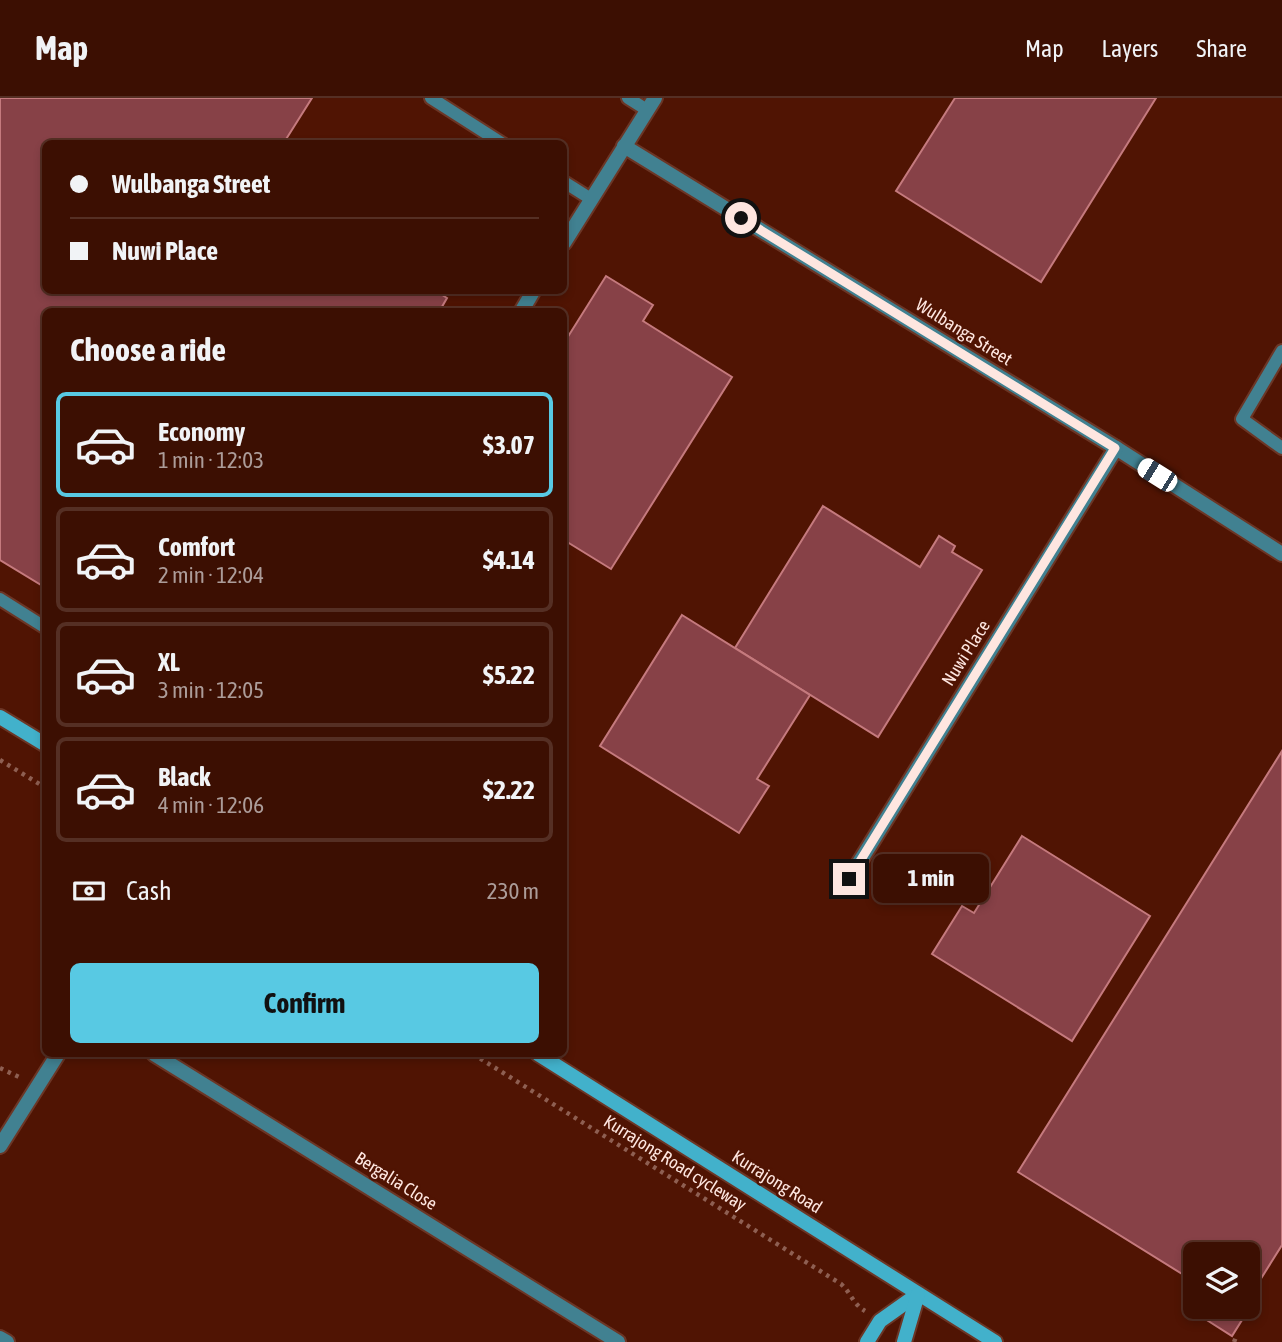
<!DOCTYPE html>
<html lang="en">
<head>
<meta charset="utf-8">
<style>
  body { margin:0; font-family:"Asap Condensed",sans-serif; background:#471d11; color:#f1f3f6; height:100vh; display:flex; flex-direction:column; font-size:26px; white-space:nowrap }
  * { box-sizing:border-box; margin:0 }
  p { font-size:23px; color:#ac9c99 }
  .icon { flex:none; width:38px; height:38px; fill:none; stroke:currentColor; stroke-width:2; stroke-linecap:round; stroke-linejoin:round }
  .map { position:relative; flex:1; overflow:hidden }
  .panel { position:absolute; left:42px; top:210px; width:525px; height:749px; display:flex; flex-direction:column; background:#3c0f02; border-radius:10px; box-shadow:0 4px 10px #0003,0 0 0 2px #552f24 }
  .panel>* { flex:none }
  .banner { position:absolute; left:42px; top:42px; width:525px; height:154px; border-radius:10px; box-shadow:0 4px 10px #0003,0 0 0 2px #552f24; display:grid; align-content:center; height:154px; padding:0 28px; background:#3c0f02 }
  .controls { position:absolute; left:1183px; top:1144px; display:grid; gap:14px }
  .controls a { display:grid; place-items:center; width:77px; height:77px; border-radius:10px; background:#3c0f02; box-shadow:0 4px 10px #0003,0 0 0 2px #552f24; font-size:35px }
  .end { position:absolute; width:32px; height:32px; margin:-16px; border:9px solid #fee6e0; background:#111; box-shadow:0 0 0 4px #111 }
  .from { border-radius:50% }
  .bubble { position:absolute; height:49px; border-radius:10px; background:#3c0f02; box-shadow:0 4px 10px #0003,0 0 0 2px #552f24; font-size:23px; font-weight:700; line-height:49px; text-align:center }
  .car { position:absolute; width:21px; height:42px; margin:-21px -10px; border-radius:9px; box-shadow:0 0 5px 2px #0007; background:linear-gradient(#fff 24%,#345 0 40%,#fff 0 76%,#345 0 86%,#fff 0) }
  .banner b { display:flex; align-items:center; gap:24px; height:66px; font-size:26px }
  .banner b+b { border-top:2px solid #552f24 }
  .banner i { width:18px; height:18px; background:#f1f3f6 }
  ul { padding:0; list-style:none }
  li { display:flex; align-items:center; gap:21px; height:105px; margin:0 14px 10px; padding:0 14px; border:4px solid #552f24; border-radius:10px }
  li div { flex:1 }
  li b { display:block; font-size:26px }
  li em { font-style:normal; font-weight:700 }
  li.current { border-color:#58c9e3 }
  li>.icon { width:63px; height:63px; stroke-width:1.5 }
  h2 { padding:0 28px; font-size:32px; line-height:84px }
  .pay { display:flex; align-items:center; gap:18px; height:77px; padding:0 28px; font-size:26px }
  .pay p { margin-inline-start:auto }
  .cta { display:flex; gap:14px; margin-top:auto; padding:14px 28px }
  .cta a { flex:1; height:80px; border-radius:10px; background:#58c9e3; color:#111; font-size:28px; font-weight:700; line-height:80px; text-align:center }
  header { display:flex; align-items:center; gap:42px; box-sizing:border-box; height:98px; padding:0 35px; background:#3c0f02; border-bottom:2px solid #552f24 }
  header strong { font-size:33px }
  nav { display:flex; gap:38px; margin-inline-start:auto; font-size:24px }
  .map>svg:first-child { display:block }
  .building { fill:#874147; stroke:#c57a7e; stroke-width:2 }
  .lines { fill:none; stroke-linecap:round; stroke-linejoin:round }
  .lane-casing { stroke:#6c3626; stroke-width:16 }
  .street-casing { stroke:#6c3626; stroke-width:18 }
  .secondary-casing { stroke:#6c3626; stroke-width:18 }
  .path { stroke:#8e5f52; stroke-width:4.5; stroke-dasharray:3.5 5; stroke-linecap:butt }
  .lane { stroke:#418191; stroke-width:12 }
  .street { stroke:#418191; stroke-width:14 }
  .secondary { stroke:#42b1cb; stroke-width:14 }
  .route { stroke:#fee6e0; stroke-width:9 }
  .labels { text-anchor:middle; stroke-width:5; stroke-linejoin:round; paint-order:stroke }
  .street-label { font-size:18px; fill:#fee6e0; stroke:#501403 }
</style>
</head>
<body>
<header>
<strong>Map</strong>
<nav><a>Map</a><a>Layers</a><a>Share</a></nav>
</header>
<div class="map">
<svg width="1282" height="1244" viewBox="0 0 1282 1244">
  <rect width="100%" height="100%" fill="#501403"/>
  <g class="building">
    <path d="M0,0H312L283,46H46V192H434L447,200L439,214H46V490L0,462Z"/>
    <path d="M955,0H1156L1041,184L896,93Z"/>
    <path d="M606,178L653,207L643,223L732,279L611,471L564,442V245Z"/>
    <path d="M823,408L920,469L939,438L955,448L952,454L982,472L878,639L735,550Z"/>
    <path d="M682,517L810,597L757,681L769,688L739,735L600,648Z"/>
    <path d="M1282,653V1147L1252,1195L1257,1198L1232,1238L1202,1219L1208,1209H1248V1157H1195V1184L1018,1074Z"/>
    <path d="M1022,738L1150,818L1072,943L932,856L962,808L974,815Z"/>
  </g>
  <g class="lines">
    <defs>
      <g id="lane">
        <path d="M431,0L503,46"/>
        <path d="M628,0L647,12"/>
        <path d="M564,84L591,101"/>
        <path d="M1282,253L1242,321L1282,350"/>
        <path d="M0,501L46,530"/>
      </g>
      <g id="street">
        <path d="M624,48L1116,350L1282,456"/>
        <path d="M564,145L655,0"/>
        <path d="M521,214L534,192"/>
        <path d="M849,781L1116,350"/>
        <path d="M154,956L618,1244"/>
        <path d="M0,1048L58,956"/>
        <path d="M0,1240L7,1244"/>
      </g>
      <g id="secondary">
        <path d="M0,619L46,647"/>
        <path d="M538,956L995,1244"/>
        <path d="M867,1244L880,1223L918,1196"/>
        <path d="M904,1244L918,1196"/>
      </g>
    </defs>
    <use href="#lane" class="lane-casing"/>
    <use href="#street" class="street-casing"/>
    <use href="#secondary" class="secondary-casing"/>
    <g class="path">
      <path d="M0,662L46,690"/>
      <path d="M473,956L841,1186C851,1195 853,1206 865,1213"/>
      <path d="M0,970L21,980"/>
      <path d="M1234,1244L1236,1239"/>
    </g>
    <use href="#lane" class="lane"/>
    <use href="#street" class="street"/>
    <use href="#secondary" class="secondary"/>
  </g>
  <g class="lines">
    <path class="route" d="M741,120L1115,350L849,781"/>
  </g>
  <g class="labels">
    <g class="street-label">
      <text transform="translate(964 234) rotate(32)" y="6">Wulbanga Street</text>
      <text transform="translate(966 555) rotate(-58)" y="6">Nuwi Place</text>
      <text transform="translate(675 1065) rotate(32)" y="6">Kurrajong Road cycleway</text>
      <text transform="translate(396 1083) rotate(32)" y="6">Bergalia Close</text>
      <text transform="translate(777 1084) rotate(32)" y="6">Kurrajong Road</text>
    </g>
  </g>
</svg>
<div class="controls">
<a><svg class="icon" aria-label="layers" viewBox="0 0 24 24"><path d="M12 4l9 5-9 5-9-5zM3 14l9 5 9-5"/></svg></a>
</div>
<i class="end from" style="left:741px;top:120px"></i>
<i class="end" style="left:849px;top:781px"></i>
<div class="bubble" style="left:873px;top:756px;width:116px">1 min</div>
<i class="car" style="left:1157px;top:377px;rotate:302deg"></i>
<div class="banner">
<b><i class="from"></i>Wulbanga Street</b>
<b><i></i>Nuwi Place</b>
</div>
<section class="panel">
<h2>Choose a ride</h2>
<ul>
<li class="current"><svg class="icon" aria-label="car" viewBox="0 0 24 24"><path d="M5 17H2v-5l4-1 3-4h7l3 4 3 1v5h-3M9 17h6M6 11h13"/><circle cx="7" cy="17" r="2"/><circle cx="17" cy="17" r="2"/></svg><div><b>Economy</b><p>1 min · 12:03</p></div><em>$3.07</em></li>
<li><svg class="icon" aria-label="car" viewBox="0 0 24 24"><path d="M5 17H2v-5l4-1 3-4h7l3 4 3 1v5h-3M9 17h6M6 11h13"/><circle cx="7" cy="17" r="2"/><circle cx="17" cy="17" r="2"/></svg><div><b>Comfort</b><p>2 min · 12:04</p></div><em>$4.14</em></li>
<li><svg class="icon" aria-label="car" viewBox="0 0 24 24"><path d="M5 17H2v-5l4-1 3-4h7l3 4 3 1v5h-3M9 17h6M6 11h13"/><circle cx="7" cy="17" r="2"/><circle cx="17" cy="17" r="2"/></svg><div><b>XL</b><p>3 min · 12:05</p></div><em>$5.22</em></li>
<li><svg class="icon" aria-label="car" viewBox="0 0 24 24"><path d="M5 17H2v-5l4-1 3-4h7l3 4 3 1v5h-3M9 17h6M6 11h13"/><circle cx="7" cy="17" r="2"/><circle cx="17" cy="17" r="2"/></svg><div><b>Black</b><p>4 min · 12:06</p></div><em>$2.22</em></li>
</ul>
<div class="pay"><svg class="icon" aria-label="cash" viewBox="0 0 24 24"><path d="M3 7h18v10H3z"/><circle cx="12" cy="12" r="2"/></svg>Cash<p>230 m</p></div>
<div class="cta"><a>Confirm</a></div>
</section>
</div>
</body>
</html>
